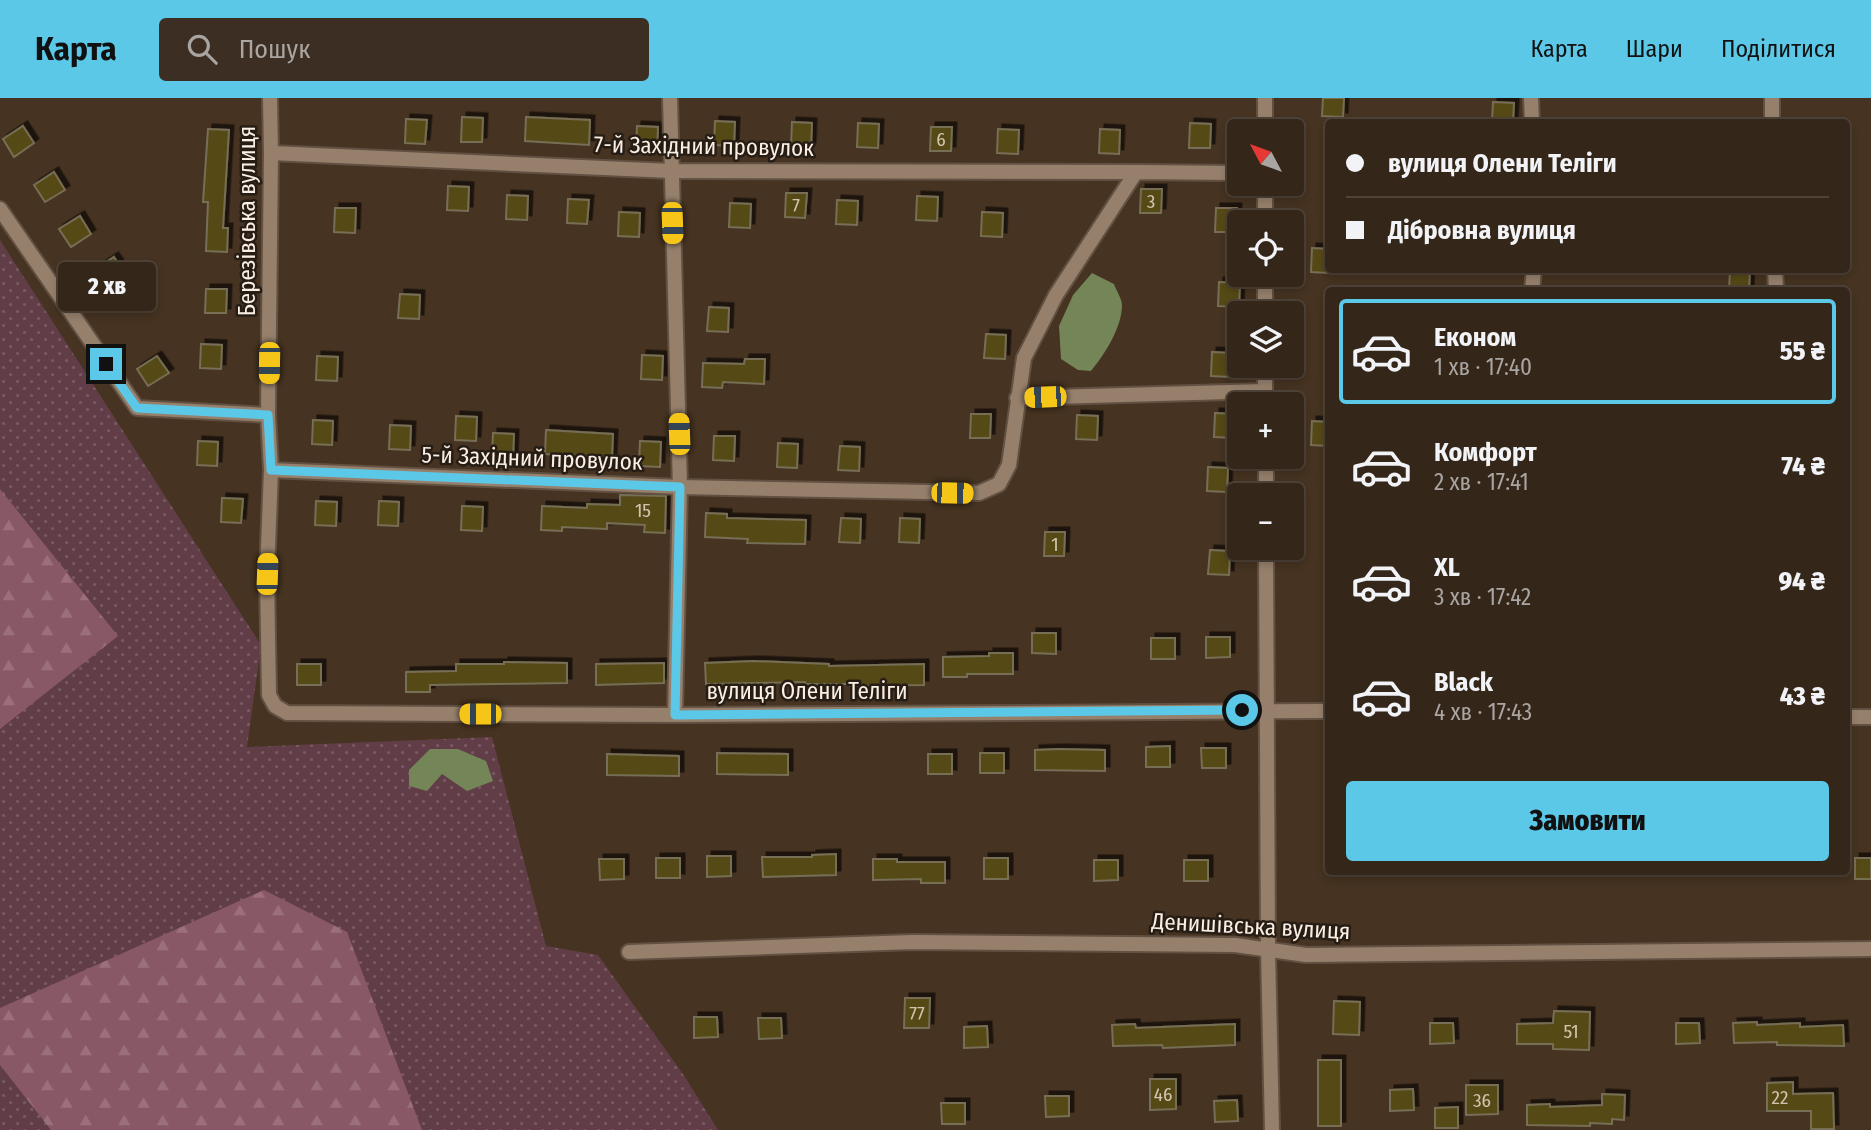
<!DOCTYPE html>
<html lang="uk">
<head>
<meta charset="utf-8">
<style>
  body { margin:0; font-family:"Fira Sans Condensed",sans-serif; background:#3c2e22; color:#f1f3f6; height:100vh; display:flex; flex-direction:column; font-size:26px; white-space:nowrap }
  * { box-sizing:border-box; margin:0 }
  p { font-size:23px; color:#a9a5a2 }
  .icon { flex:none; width:38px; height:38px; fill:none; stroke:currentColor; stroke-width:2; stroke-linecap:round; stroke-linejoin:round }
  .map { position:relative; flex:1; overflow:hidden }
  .details { position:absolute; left:1325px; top:189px; width:525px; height:588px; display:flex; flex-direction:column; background:#342619; border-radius:7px; box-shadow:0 4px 10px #0003,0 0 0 2px #4e4338 }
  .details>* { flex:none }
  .top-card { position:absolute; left:1325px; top:21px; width:525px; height:154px; border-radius:7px; box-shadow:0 4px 10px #0003,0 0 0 2px #4e4338; display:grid; align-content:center; height:154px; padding:0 21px; background:#342619 }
  .needle { width:46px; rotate:311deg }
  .controls { position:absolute; left:1227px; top:21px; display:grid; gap:14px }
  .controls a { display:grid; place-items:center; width:77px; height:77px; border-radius:7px; background:#342619; box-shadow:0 4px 10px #0003,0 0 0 2px #4e4338; font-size:35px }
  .end { position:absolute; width:32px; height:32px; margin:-16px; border:9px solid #5bc8e7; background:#111; box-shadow:0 0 0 4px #111 }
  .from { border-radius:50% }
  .bubble { position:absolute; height:49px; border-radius:7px; background:#342619; box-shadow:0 4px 10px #0003,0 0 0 2px #4e4338; font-size:23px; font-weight:800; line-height:49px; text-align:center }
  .car { position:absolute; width:21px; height:42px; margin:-21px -10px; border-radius:9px; box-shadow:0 0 5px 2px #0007; background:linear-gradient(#f5c518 24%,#345 0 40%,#f5c518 0 76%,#345 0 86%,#f5c518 0) }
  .top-card b { display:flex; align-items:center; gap:24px; height:66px; font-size:26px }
  .top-card b+b { border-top:2px solid #4e4338 }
  .top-card i { width:18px; height:18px; background:#f1f3f6 }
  ul { padding:12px 0 0; list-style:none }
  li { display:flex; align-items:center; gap:21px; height:105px; margin:0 14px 10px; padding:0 7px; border:4px solid transparent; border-radius:7px }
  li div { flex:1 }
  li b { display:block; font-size:26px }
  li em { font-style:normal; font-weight:800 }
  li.on { border-color:#5bc8e7 }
  li>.icon { width:63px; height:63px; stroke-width:1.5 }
  .button { display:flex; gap:14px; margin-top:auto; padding:14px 21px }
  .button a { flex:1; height:80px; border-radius:7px; background:#5bc8e7; color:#111; font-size:28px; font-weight:800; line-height:80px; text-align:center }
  header { display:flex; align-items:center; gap:42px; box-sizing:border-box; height:98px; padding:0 35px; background:#5bc8e7; color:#111 }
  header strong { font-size:33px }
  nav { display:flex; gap:38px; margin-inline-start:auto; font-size:24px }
  .search { width:490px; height:63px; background:#3c2e22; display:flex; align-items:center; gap:18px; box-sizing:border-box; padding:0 24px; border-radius:7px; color:#a9a5a2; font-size:26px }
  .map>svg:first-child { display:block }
  .green { fill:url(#green-dots) }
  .forest { fill:url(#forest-firs) }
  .water { fill:#748558 }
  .building { fill:#554818; stroke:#766e54; stroke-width:2; filter:url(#shadow) }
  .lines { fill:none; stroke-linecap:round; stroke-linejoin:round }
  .street-casing { stroke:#625142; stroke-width:18 }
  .street { stroke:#96806c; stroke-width:14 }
  .route { stroke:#5bc8e7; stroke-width:9 }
  .labels { text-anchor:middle; stroke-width:5; stroke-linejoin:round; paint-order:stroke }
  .number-label { font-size:19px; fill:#d2c4b0 }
  .street-label { font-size:23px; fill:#fbeee3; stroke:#261d15 }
</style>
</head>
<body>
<header>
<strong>Карта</strong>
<div class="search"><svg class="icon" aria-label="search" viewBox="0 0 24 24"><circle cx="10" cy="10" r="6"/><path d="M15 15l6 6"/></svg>Пошук</div>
<nav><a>Карта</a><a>Шари</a><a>Поділитися</a></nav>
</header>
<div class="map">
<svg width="1871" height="1032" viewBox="0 0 1871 1032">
  <defs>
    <pattern id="green-dots" width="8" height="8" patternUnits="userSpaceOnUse" patternTransform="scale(1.75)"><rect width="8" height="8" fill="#613d48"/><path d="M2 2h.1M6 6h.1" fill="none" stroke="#795962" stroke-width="1.8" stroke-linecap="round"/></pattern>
    <pattern id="forest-firs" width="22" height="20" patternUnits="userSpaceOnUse" patternTransform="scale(1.75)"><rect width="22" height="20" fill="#895866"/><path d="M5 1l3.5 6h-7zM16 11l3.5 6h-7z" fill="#9b707c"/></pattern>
    <filter id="shadow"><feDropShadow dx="4.5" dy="-4.5" stdDeviation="0" flood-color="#0009"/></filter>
  </defs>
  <rect width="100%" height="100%" fill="#463321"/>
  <path class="green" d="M0,142L261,547L247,649L492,639L546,848L598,857L685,979L718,1032H0Z"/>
  <g class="forest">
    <path d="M0,391L118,538L0,631Z"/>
    <path d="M264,792L347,834L422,1032H51L0,967V910Z"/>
  </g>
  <g class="water">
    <path d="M1092,175L1114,186C1116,192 1122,201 1122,207C1122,230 1104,257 1091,273L1078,272L1061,261L1059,228L1073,197Z"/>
    <path d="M430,651H458L486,663L493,683L467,693L442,676L427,693L409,688V672Z"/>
  </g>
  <g class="building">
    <path d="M1323,0H1344L1343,19L1322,18Z"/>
    <path d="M1493,4L1514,5L1513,24H1492Z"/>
    <path d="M462,19L483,20L482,44H461Z"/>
    <path d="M526,19L590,22L589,47L525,43Z"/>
    <path d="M406,21L427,22L425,46L405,45Z"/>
    <path d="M715,23L735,24L734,48L714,47Z"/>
    <path d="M792,24L812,25L811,49L791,48Z"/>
    <path d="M858,25L879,26L878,50L857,49Z"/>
    <path d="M1190,25L1211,26L1210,50H1189Z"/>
    <path d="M23,28L34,45L14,59L3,41Z"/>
    <path d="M637,28L658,29L657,54L636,53Z"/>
    <path d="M931,29H952L951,53H930Z"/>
    <path d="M208,31L229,32L223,130H228L227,154L206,153L208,104H203Z"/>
    <path d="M998,31L1019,32L1018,56L997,55Z"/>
    <path d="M1100,31L1120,32L1119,56L1099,55Z"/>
    <path d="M54,74L65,92L45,104L34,87Z"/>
    <path d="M448,88L469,89L468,113L447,112Z"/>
    <path d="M1141,91H1162L1161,115H1140Z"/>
    <path d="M786,95H807L805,120L785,119Z"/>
    <path d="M507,97L528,98L527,122L506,121Z"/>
    <path d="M917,98L938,99L937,123L916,122Z"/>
    <path d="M568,101L589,102L587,126L567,125Z"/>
    <path d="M837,102L858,103L857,127L836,126Z"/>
    <path d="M730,105L751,106L750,130L729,129Z"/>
    <path d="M335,110H356L355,135L334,134Z"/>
    <path d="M1216,110H1237L1236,134H1215Z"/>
    <path d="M619,114L640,115L639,139L618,138Z"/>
    <path d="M982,114L1003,115L1002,139L981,138Z"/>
    <path d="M80,118L91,136L71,149L59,131Z"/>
    <path d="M1312,150L1328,151V175L1311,174Z"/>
    <path d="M114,159L125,176L105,189L94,172Z"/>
    <path d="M1730,172H1750L1749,192H1729Z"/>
    <path d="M1219,184L1240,185L1239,209L1218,208Z"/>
    <path d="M206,191H227L226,215H205Z"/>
    <path d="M400,196L420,197L419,221L398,220Z"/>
    <path d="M709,209L729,210L728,234L707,233Z"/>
    <path d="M986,236L1006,237L1005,261L984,260Z"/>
    <path d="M201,246L222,247L221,271L200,270Z"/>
    <path d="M1212,254L1232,255L1231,279L1211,278Z"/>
    <path d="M642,257L663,258L662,282L641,281Z"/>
    <path d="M157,258L169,275L148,288L137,271Z"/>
    <path d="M317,258L338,259L337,283L316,282Z"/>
    <path d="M745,261H765L764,286L723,284L722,290L702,289L703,265L744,266Z"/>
    <path d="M1215,315L1236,316L1235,340L1214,339Z"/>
    <path d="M971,316H991L990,340H970Z"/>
    <path d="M1077,317L1098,318L1097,342L1076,341Z"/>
    <path d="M456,318L477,319L476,343L455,342Z"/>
    <path d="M313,322L333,323L332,347L312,346Z"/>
    <path d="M1312,323L1328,324V348L1311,347Z"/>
    <path d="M390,327L411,328L410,352L389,351Z"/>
    <path d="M546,332L613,336L612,360L545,356Z"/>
    <path d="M493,335L514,336L513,360L492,359Z"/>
    <path d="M714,338H735L734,363L713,362Z"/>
    <path d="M198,343L218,344L217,368L197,367Z"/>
    <path d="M640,343L661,344L660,369L639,368Z"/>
    <path d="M778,345L798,346L797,370L777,369Z"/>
    <path d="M840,348L860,349L859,373L838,372Z"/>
    <path d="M1208,369L1228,370L1227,394L1207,393Z"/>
    <path d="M620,397L666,398L665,435L644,434L645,427L607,425V431L562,429V433L541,432L542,408L587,410V406L620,407Z"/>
    <path d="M222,400L243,401L241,425L221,424Z"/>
    <path d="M316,403L337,404L336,428L315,427Z"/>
    <path d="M379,403L399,404L398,428L378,427Z"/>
    <path d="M462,408L483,409L482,433L461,432Z"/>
    <path d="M706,415L727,416V420L806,422L805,446L747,445L748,441L705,439Z"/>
    <path d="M841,420L861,421L860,445L839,444Z"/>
    <path d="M900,420L920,421L919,445L899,444Z"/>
    <path d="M1045,434H1065L1064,458H1044Z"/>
    <path d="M1210,452L1230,453L1229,477L1208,476Z"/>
    <path d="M1032,535H1056V556L1032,555Z"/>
    <path d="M1206,539H1230V559L1206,560Z"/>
    <rect x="1151" y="540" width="24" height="21"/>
    <path d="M989,555H1013V576H967V579H943V559L989,558Z"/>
    <path d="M754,563L829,566V568L924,566V587L850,588V586H805V584L706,586L705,565Z"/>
    <path d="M504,564L567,565V585L430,587V594H406V574L456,573V566H504Z"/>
    <path d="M664,565V585L596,587V566Z"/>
    <rect x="297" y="566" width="24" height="21"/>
    <path d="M1170,648V669H1146V649Z"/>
    <path d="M1201,650H1226V670H1202Z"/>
    <path d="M1059,651L1105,652V673L1035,672V652Z"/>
    <path d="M717,655L788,656V677L717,676Z"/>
    <rect x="980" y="655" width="24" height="20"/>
    <path d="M607,656L679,658V678L607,677Z"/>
    <rect x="928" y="656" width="24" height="20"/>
    <path d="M836,756V777L763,779L762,759H812V757Z"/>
    <path d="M707,758H731V778L707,779Z"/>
    <rect x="656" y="760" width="24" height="20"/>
    <rect x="984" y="760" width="24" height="21"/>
    <rect x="1855" y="760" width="16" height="21"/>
    <path d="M599,761H624V781L600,782Z"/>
    <path d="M873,761H897V764H945V785H921V781L873,782Z"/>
    <path d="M1094,762H1118V782L1094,783Z"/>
    <rect x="1184" y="762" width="24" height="21"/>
    <path d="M905,900H930L929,930H904Z"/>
    <path d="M1334,903L1360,904L1359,937L1333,936Z"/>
    <path d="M1554,913L1590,914L1589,952L1553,951V946H1517V926L1553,925Z"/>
    <path d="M694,919H717L718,939L694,940Z"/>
    <path d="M758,920H781L782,940L759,941Z"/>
    <path d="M1757,924V927L1800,925V929L1843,927L1844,948L1777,947V944L1734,945L1733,925Z"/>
    <path d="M1430,925H1453L1454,945L1430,946Z"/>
    <path d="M1676,925H1699L1700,945L1676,946Z"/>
    <path d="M1135,926L1136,930L1235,926V947L1163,950L1162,947L1113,948L1112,927Z"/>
    <path d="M987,928L988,949L964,950V929Z"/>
    <rect x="1318" y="962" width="23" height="66"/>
    <path d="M1150,981H1176V1011L1150,1012Z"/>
    <path d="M1793,984V996L1833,995L1834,1031H1811V1013H1767V985Z"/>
    <path d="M1466,987H1498V1016L1466,1017Z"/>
    <path d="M1413,991L1414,1012L1390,1013V992Z"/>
    <path d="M1602,996L1625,997L1624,1022L1612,1021V1026L1590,1025V1028L1527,1027V1007L1550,1006V1009L1602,1007Z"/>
    <path d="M1045,998H1069V1018L1046,1019Z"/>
    <path d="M1237,1002L1238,1023L1215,1024L1214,1003Z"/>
    <path d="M941,1005H965V1026H942Z"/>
    <path d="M1458,1009V1030H1435V1010Z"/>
  </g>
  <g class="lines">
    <defs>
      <g id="street">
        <path d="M270,0L271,55L268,317L271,372L267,476L269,597L275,608L287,615L675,617L1328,613"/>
        <path d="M670,0L680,389L675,617"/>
        <path d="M1265,0V33"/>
        <path d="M1531,0L1532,24"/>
        <path d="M1772,0V24"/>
        <path d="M271,55L671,73L1136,74"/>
        <path d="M1265,86V124"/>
        <path d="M0,111L137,310L268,317"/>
        <path d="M1775,172L1776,192"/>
        <path d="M1265,177V215"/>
        <path d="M1532,192L1534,172"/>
        <path d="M1265,268V306"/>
        <path d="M1017,300L1265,293"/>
        <path d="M1266,359V397"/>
        <path d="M271,372L680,389L979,395L999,386L1009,367L1024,260L1056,197L1136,74L1239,75"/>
        <path d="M1266,450L1268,852L1272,1032"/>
        <path d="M1846,619H1871"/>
        <path d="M629,854L913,844L1235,847L1306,857L1871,851"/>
      </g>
    </defs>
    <use href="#street" class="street-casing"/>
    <use href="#street" class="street"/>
  </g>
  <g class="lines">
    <path class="route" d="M106,266L137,310L268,317L271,372L680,389L675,617L1242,612"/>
  </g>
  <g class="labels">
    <g class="number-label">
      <text x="941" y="48">6</text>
      <text x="1151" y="110">3</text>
      <text x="796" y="114">7</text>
      <text x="643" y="419">15</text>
      <text x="1055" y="453">1</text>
      <text x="917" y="922">77</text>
      <text x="1571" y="940">51</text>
      <text x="1163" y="1003">46</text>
      <text x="1780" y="1006">22</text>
      <text x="1482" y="1009">36</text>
    </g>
    <g class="street-label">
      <text transform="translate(704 48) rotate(1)" y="8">7-й Західний провулок</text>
      <text transform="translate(247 123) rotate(-90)" y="8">Березівська вулиця</text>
      <text transform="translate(532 360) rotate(2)" y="8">5-й Західний провулок</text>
      <text x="807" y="601">вулиця Олени Теліги</text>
      <text transform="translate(1251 828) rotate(3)" y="8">Денишівська вулиця</text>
    </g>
  </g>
</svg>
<div class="controls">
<a><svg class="needle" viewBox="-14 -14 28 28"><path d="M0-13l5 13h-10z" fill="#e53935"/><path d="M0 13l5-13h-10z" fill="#a9a5a2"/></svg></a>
<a><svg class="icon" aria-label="locate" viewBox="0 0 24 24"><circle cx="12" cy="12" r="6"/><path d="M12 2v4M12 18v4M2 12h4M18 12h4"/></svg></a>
<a><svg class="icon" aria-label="layers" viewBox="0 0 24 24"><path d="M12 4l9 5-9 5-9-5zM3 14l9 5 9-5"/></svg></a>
<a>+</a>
<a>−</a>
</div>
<i class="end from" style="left:1242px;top:612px"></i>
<i class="end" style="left:106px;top:266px"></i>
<div class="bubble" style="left:58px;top:164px;width:98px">2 хв</div>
<i class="car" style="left:672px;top:125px;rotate:178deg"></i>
<i class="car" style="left:269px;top:265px;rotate:181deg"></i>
<i class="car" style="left:1045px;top:299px;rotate:268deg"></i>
<i class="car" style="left:679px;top:336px;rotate:358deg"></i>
<i class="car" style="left:952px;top:395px;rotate:91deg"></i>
<i class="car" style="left:267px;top:476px;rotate:2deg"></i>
<i class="car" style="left:480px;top:616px;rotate:270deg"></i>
<div class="top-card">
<b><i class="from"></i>вулиця Олени Теліги</b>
<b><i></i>Дібровна вулиця</b>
</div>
<section class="details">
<ul>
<li class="on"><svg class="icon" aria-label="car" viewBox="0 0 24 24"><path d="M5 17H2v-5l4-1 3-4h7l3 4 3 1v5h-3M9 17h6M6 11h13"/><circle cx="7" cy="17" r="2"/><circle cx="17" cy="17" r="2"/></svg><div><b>Економ</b><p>1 хв · 17:40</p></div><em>55 ₴</em></li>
<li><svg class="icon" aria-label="car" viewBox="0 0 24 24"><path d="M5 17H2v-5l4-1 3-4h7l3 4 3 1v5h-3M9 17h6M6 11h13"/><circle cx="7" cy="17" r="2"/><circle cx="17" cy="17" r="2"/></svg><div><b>Комфорт</b><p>2 хв · 17:41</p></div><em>74 ₴</em></li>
<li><svg class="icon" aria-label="car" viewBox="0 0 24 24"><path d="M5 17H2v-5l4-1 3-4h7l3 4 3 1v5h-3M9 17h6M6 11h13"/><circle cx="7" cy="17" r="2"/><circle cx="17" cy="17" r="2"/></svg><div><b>XL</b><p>3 хв · 17:42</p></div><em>94 ₴</em></li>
<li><svg class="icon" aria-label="car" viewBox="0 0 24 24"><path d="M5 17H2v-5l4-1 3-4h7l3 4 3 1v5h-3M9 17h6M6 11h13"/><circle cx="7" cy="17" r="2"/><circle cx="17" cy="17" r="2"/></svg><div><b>Black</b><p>4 хв · 17:43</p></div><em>43 ₴</em></li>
</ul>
<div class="button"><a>Замовити</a></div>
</section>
</div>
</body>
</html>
